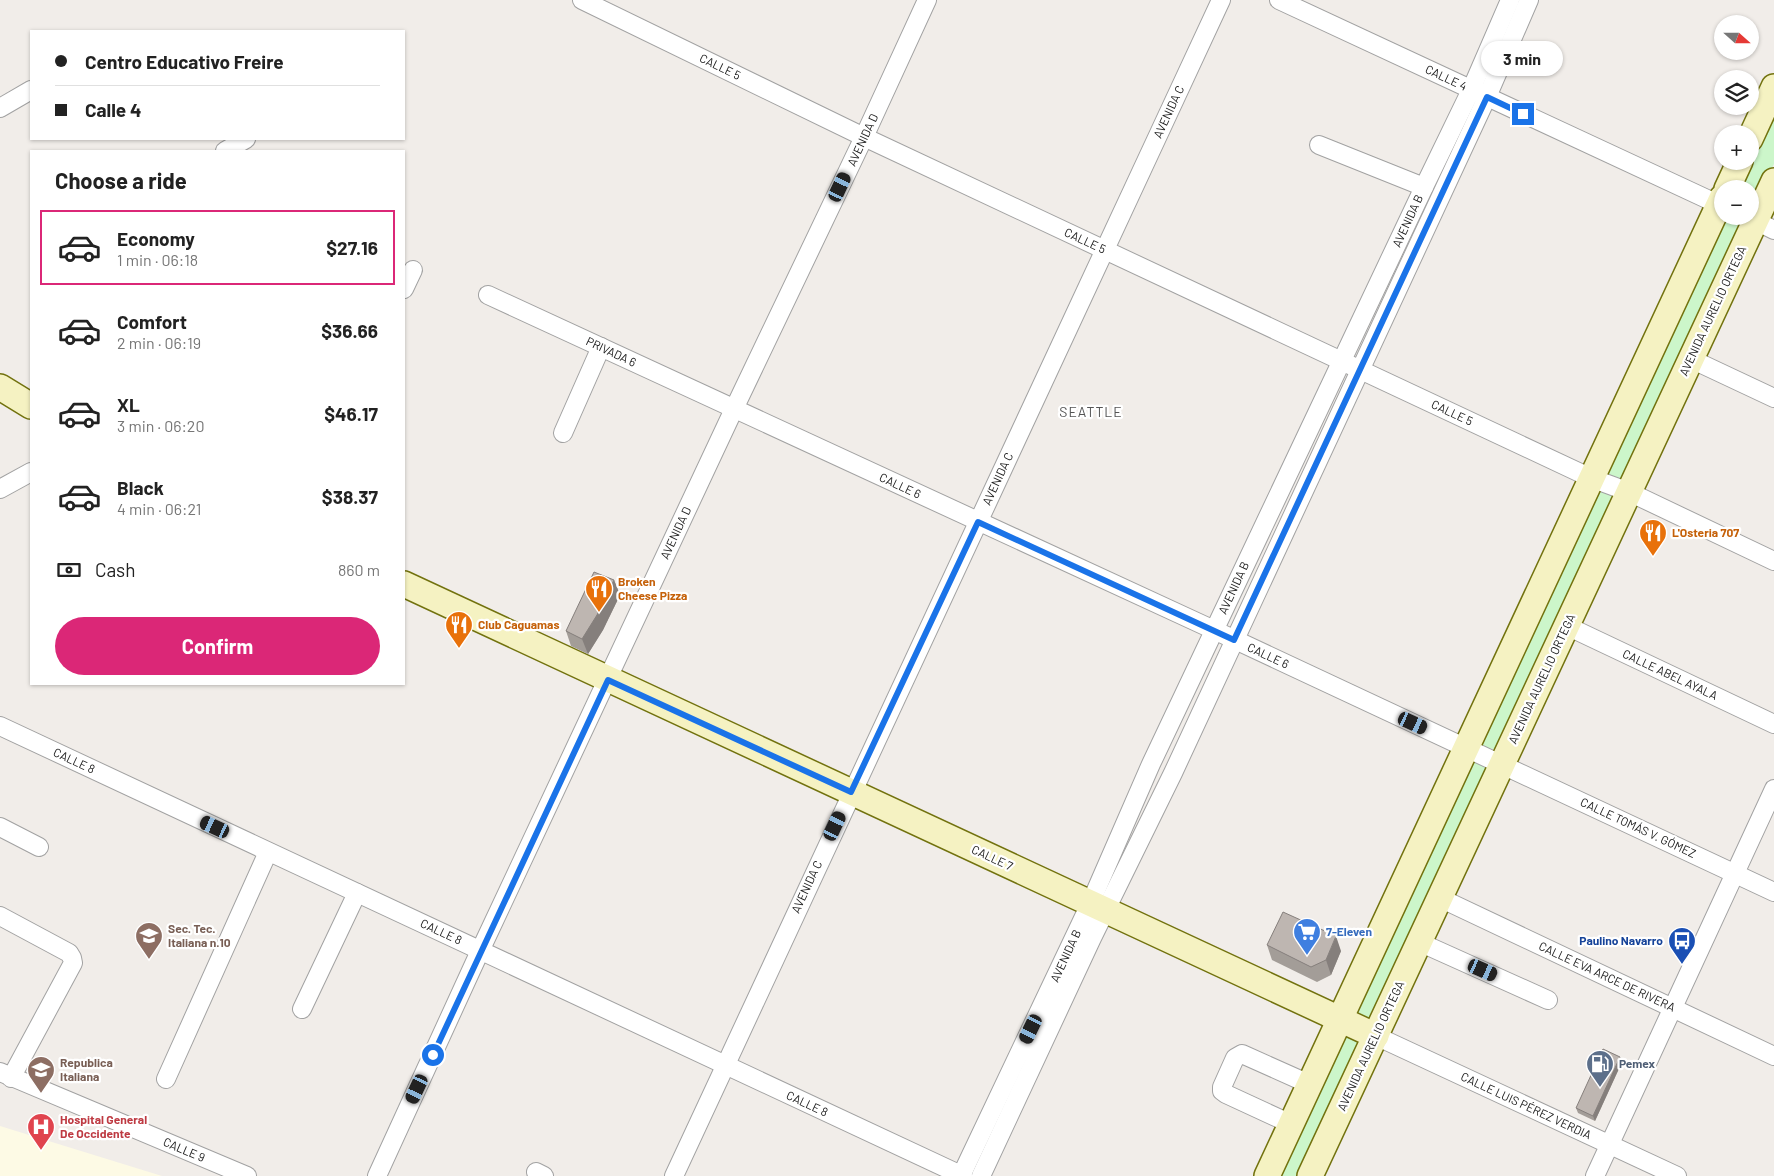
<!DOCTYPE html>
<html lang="en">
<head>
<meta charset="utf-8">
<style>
  body { margin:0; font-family:Barlow,sans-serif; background:#f6f6f6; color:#222; height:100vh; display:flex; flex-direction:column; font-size:19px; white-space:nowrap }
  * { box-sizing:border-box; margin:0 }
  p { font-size:16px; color:#767676 }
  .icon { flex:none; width:28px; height:28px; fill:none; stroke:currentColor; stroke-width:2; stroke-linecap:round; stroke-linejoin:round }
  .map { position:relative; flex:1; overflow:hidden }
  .panel { position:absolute; left:30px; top:150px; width:375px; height:535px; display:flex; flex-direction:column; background:#fff; border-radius:0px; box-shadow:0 1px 4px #0004 }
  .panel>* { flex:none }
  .hud { position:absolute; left:30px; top:30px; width:375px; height:110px; border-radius:0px; box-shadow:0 1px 4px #0004; display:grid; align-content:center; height:110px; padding:0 25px; background:#fff }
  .needle { width:32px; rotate:111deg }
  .fabs { position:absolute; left:1714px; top:15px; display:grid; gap:10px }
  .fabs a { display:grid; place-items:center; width:45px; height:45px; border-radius:50%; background:#fff; box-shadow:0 1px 4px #0004; font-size:25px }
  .end { position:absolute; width:22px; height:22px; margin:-11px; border:6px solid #1a73e8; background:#fff; box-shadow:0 0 0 2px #fff }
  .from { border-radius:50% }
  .bubble { position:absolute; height:35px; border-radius:18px; background:#fff; box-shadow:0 1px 4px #0004; font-size:16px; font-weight:700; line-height:35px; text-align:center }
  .car { position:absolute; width:15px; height:30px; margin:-15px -8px; border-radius:6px; box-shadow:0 0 4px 1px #0007; background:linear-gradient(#222 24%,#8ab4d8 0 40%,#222 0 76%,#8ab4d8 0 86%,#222 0) }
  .hud b { display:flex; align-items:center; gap:18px; height:48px; font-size:19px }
  .hud b+b { border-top:1px solid #e0e0e0 }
  .hud i { width:12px; height:12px; background:#222 }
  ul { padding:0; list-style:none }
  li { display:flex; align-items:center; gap:15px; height:75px; margin:0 10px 8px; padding:0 15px; border:2px solid transparent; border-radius:0px }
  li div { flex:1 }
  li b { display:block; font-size:19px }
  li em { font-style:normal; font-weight:700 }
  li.active { border-color:#db2777 }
  li>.icon { width:45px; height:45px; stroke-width:1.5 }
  h2 { padding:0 25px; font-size:22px; line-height:60px }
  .pay { display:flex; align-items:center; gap:12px; height:55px; padding:0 25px; font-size:19px }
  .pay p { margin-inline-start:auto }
  .button { display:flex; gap:10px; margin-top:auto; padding:10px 25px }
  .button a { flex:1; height:58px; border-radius:30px; background:#db2777; color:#fff; font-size:20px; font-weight:700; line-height:58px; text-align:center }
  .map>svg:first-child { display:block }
  .education { fill:#fdfae5 }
  .park { fill:#ccf6ca }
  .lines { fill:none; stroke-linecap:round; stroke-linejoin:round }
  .street-casing { stroke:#a2a2a2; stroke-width:20 }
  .secondary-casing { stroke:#72720e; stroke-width:28 }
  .street { stroke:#fff; stroke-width:18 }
  .secondary { stroke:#f5f2c2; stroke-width:25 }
  .wall { fill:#a39d98 }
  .shaded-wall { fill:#857f7c }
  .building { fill:#beb6b1; stroke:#857f7c }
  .route { stroke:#1a73e8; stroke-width:6 }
  .labels { text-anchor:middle; stroke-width:4.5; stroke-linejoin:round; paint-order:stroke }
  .street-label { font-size:12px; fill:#212121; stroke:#fff }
  .food-label { font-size:12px; font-weight:bold; fill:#c56008; stroke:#fff; text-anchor:start }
  .education-label { font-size:12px; font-weight:bold; fill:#785e54; stroke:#fff; text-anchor:start }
  .shop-label { font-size:12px; font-weight:bold; fill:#366cbe; stroke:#fff; text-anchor:start }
  .transit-label { font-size:12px; font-weight:bold; fill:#164399; stroke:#fff; text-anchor:end }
  .service-label { font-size:12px; font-weight:bold; fill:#4e5e75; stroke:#fff; text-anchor:start }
  .health-label { font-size:12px; font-weight:bold; fill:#be3a42; stroke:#fff; text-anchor:start }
  .neighbourhood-label { font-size:14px; letter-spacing:1px; fill:#545454; stroke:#fff }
</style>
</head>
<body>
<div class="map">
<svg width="1774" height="1176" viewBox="0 0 1774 1176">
  <rect width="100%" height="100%" fill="#f1ede9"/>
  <path class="education" d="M0,1126L162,1176H0Z"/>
  <g class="park">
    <path d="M1774,90V164L1752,209L1750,210V189H1728L1750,161V141Z"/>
    <path d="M1721,215L1739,224L1741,234L1499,746L1494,749L1478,747Z"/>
    <path d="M1464,756L1489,767L1374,1015L1365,1022L1347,1015Z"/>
    <path d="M1340,1021L1366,1044L1307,1176H1268Z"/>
  </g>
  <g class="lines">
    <defs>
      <g id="street">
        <path d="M582,0L864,137L1591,478L1629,492L1774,561"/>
        <path d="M1279,0L1722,206"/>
        <path d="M0,108L31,90"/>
        <path d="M1319,145L1424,187"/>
        <path d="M225,151L246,139"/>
        <path d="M1746,216L1774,230"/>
        <path d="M404,289L413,270"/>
        <path d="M488,295L1214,630L1774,892"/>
        <path d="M1691,359L1774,398"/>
        <path d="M563,433L601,347"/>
        <path d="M0,489L31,472"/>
        <path d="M1567,626L1774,724"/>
        <path d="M0,726L963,1176"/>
        <path d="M0,827L39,847"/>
        <path d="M1440,898L1774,1056"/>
        <path d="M0,916L69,953L72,958L73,963L11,1078"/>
        <path d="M1419,942L1548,1000"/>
        <path d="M302,1009L357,893"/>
        <path d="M1376,1036L1677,1176"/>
        <path d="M0,1072L247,1176"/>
        <path d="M166,1079L268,852"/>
        <path d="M1291,1124L1226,1094L1222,1091V1087L1235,1058L1242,1054L1309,1084"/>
        <path d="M536,1172L544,1176"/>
        <path d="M377,1176L480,951L734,409L864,137L927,0"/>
        <path d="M674,1176C855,783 1039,392 1221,0"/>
        <path d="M961,1176L1090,904L1151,764L1424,187L1471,90L1510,0"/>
        <path d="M981,1176L1092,938L1173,773L1487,97L1529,0"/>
        <path d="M1595,1176L1774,789"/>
      </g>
      <g id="secondary">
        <path d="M1750,139L1774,87"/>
        <path d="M1727,189L1740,161"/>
        <path d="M0,387L31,406"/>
        <path d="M404,584L1376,1036"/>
        <path d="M1267,1176L1722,198"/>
        <path d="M1310,1176L1774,181"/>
      </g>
    </defs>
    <use href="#street" class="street-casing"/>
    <use href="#secondary" class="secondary-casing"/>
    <use href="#street" class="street"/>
    <use href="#secondary" class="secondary"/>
  </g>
  <g class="wall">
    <path d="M614,580L620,595L603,630L588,654L571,646L566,631Z"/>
    <path d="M1267,945L1341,951L1331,975L1317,982L1272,960Z"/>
    <path d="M1622,1062L1595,1121L1578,1113L1576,1108Z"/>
  </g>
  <g class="shaded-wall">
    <path d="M614,580L620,595L603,630L588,654L582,639Z"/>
    <path d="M1336,936L1341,951L1331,975L1326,960Z"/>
    <path d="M1620,1057L1622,1062L1595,1121L1593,1116Z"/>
  </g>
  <g class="building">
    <path d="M594,572L614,580L597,615L582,639L566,631Z"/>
    <path d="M1283,912L1336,936L1326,960L1311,967L1267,945Z"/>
    <path d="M1603,1049L1620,1057L1593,1116L1576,1108Z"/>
  </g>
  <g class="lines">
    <path class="route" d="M433,1055L608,680L851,792L978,522L1234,640L1487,97L1523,114"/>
  </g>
  <defs>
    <symbol id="restaurant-pin" viewBox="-11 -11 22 30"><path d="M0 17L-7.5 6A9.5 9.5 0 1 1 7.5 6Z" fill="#e8710a" stroke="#fff"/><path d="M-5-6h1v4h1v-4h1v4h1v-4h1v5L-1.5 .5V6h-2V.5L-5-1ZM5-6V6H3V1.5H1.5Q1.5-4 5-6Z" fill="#fff"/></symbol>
    <symbol id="supermarket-pin" viewBox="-11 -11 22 30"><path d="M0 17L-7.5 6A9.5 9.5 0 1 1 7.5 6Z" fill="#3f7fe0" stroke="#fff"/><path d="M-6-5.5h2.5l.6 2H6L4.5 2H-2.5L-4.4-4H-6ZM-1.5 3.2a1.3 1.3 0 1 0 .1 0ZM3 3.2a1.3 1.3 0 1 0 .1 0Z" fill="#fff"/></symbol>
    <symbol id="school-pin" viewBox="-11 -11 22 30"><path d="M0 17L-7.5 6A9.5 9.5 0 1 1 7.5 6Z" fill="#8d6e63" stroke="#fff"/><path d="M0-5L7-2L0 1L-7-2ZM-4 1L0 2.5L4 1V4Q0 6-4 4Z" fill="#fff"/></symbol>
    <symbol id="bus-pin" viewBox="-11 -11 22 30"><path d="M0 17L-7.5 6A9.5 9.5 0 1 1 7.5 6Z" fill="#1a4fb4" stroke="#fff"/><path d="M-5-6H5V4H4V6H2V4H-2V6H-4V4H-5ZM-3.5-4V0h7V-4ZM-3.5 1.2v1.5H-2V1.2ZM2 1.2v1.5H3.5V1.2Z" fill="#fff"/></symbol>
    <symbol id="fuel-pin" viewBox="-11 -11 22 30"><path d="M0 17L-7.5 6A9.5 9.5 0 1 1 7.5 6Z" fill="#5c6f8a" stroke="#fff"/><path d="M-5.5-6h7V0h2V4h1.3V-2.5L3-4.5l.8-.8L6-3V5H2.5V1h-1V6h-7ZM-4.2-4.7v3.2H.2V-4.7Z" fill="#fff"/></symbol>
    <symbol id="hospital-pin" viewBox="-11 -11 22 30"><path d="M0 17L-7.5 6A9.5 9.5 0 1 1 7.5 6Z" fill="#e0444e" stroke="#fff"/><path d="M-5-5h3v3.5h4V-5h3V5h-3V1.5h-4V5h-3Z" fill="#fff"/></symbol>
  </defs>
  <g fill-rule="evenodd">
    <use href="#restaurant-pin" x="1637" y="517" width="32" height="43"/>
    <use href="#restaurant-pin" x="583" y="573" width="32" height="43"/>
    <use href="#restaurant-pin" x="443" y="609" width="32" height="43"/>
    <use href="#supermarket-pin" x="1291" y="916" width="32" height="43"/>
    <use href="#school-pin" x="133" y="920" width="32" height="43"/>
    <use href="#bus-pin" x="1666" y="925" width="32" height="43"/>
    <use href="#fuel-pin" x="1584" y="1048" width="32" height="43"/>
    <use href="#school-pin" x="25" y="1054" width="32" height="43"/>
    <use href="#hospital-pin" x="25" y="1111" width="32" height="43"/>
  </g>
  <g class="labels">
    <g class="street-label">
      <text transform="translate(720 67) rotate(26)" y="4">CALLE 5</text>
      <text transform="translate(1446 78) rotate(25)" y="4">CALLE 4</text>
      <text transform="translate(1169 112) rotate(-65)" y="4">AVENIDA C</text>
      <text transform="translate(863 140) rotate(-65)" y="4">AVENIDA D</text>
      <text transform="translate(1408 221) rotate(-65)" y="4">AVENIDA B</text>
      <text transform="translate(1085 241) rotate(25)" y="4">CALLE 5</text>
      <text transform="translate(1713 311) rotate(-65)" y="4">AVENIDA AURELIO ORTEGA</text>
      <text transform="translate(611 352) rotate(25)" y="4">PRIVADA 6</text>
      <text transform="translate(1452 413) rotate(25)" y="4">CALLE 5</text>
      <text transform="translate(998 479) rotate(-65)" y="4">AVENIDA C</text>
      <text transform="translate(900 486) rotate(25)" y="4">CALLE 6</text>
      <text transform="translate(676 533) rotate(-65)" y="4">AVENIDA D</text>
      <text transform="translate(1234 588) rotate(-65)" y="4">AVENIDA B</text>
      <text transform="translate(1268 656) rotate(25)" y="4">CALLE 6</text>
      <text transform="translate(1670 675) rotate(25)" y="4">CALLE ABEL AYALA</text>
      <text transform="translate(1542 679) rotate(-65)" y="4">AVENIDA AURELIO ORTEGA</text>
      <text transform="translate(74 761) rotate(25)" y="4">CALLE 8</text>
      <text transform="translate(1638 828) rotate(25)" y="4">CALLE TOMÁS V. GÓMEZ</text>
      <text transform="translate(992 858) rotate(25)" y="4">CALLE 7</text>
      <text transform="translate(807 887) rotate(-65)" y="4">AVENIDA C</text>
      <text transform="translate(441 932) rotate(25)" y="4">CALLE 8</text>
      <text transform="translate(1066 956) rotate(-65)" y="4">AVENIDA B</text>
      <text transform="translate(1607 977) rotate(25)" y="4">CALLE EVA ARCE DE RIVERA</text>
      <text transform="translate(1371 1046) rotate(-65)" y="4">AVENIDA AURELIO ORTEGA</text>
      <text transform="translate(807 1104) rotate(25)" y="4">CALLE 8</text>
      <text transform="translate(1526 1106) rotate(25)" y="4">CALLE LUIS PÉREZ VERDIA</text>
      <text transform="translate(184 1150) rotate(23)" y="4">CALLE 9</text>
    </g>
    <g class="food-label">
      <text x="1672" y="537">L'Osteria 707</text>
      <text x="618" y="586">Broken<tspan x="618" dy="14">Cheese Pizza</tspan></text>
      <text x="478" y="629">Club Caguamas</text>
    </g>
    <g class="education-label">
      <text x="168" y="933">Sec. Tec.<tspan x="168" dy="14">Italiana n.10</tspan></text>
      <text x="60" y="1067">Republica<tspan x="60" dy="14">Italiana</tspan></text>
    </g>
    <g class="shop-label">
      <text x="1326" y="936">7-Eleven</text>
    </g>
    <g class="transit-label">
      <text x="1663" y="945">Paulino Navarro</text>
    </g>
    <g class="service-label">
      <text x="1619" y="1068">Pemex</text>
    </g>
    <g class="health-label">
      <text x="60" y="1124">Hospital General<tspan x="60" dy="14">De Occidente</tspan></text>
    </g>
    <g class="neighbourhood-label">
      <text x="1091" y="417">SEATTLE</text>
    </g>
  </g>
</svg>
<div class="fabs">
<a><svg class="needle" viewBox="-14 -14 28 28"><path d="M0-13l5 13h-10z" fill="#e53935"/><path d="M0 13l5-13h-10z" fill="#767676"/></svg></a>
<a><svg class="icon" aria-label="layers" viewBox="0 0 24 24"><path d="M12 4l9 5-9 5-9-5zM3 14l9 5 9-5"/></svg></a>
<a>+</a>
<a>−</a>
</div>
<i class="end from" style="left:433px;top:1055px"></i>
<i class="end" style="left:1523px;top:114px"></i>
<div class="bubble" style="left:1481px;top:41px;width:82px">3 min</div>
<i class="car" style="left:840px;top:187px;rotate:25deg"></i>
<i class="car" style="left:1413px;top:723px;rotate:115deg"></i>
<i class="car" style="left:835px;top:826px;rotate:25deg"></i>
<i class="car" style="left:215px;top:827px;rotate:295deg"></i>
<i class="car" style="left:1483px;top:970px;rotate:114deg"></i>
<i class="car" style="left:1031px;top:1029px;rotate:206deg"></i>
<i class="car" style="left:417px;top:1089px;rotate:205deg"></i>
<div class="hud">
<b><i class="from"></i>Centro Educativo Freire</b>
<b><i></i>Calle 4</b>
</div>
<section class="panel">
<h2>Choose a ride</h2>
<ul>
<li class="active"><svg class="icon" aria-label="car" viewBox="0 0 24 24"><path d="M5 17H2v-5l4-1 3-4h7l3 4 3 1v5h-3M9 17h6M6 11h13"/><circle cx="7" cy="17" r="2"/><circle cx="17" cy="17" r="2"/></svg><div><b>Economy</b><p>1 min · 06:18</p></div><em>$27.16</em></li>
<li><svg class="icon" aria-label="car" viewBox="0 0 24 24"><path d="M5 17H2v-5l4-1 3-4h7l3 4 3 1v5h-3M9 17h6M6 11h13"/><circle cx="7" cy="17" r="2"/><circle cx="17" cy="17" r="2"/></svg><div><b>Comfort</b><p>2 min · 06:19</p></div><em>$36.66</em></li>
<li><svg class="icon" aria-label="car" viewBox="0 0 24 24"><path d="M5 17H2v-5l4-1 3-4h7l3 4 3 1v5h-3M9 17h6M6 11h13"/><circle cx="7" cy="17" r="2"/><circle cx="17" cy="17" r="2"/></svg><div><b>XL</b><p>3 min · 06:20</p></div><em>$46.17</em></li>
<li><svg class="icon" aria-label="car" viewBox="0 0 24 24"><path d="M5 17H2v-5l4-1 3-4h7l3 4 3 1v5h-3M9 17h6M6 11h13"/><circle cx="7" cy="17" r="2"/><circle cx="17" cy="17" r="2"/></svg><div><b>Black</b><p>4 min · 06:21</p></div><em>$38.37</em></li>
</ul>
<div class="pay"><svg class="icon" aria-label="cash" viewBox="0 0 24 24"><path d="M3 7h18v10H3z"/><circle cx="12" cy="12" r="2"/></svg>Cash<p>860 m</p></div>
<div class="button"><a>Confirm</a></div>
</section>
</div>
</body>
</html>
